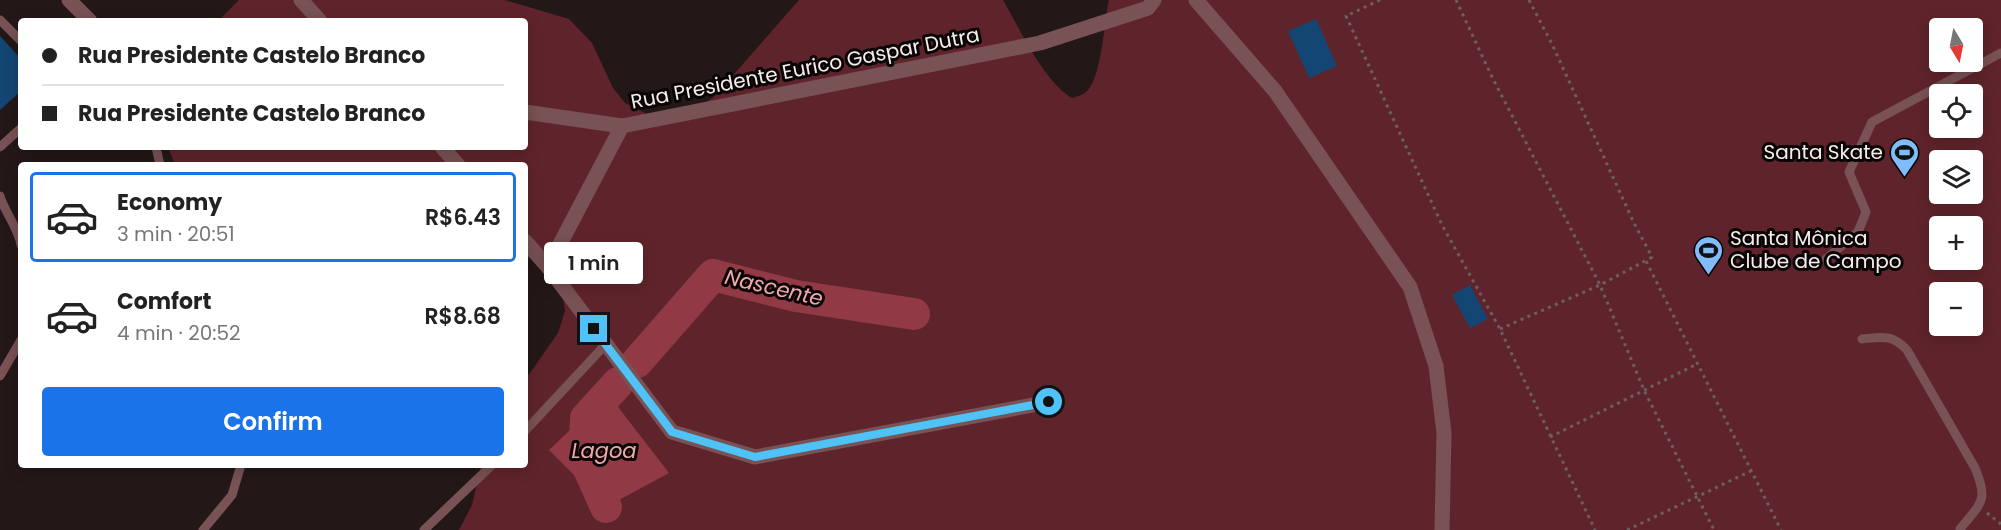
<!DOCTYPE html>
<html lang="en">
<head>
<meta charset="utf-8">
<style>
  body { margin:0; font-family:Poppins,sans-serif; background:#f6f6f6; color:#222; height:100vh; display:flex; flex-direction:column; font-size:22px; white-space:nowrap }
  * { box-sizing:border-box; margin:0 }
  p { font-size:20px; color:#767676 }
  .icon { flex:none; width:33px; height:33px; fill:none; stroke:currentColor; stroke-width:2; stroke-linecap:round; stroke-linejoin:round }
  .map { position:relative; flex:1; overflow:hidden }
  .side { position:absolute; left:18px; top:162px; width:510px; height:306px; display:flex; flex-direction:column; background:#fff; border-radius:6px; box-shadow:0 3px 15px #0003 }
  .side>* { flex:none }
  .guide { position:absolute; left:18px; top:18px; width:510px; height:132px; border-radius:6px; box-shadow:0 3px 15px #0003; display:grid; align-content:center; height:132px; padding:0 24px; background:#fff }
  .needle { width:39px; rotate:170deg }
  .fabs { position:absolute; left:1929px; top:18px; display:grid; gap:12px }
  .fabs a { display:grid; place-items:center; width:54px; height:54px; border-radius:6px; background:#fff; box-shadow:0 3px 15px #0003; font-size:30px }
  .end { position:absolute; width:27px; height:27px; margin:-14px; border:8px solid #4fc3f7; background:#111; box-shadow:0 0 0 3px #111 }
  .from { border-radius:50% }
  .bubble { position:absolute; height:42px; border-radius:6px; background:#fff; box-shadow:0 3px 15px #0003; font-size:20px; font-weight:600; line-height:42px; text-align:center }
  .guide b { display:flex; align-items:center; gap:21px; height:57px; font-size:22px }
  .guide b+b { border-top:2px solid #e0e0e0 }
  .guide i { width:15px; height:15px; background:#222 }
  ul { padding:10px 0 0; list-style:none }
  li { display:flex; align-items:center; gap:18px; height:90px; margin:0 12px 9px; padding:0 12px; border:3px solid transparent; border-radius:6px }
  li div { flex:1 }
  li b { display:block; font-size:22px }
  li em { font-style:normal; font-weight:600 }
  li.selected { border-color:#1a73e8 }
  li>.icon { width:54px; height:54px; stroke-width:1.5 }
  .action { display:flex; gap:12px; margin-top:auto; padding:12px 24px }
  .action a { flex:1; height:69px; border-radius:6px; background:#1a73e8; color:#fff; font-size:24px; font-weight:600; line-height:69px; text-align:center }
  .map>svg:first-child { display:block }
  .green { fill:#5f242b; fill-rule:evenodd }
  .water { fill:#913a45 }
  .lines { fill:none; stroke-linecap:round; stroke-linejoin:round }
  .river { stroke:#913a45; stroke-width:32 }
  .building { fill:#144674 }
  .path { stroke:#6b5f60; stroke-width:3; stroke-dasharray:3 4.5; stroke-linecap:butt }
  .service { stroke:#795255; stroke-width:9 }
  .minor { stroke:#795255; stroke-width:15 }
  .route { stroke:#4fc3f7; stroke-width:8 }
  .labels { text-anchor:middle; stroke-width:6; stroke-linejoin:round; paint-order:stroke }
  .street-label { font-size:20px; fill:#f7eded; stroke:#090505 }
  .poi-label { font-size:20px; fill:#f7eded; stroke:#090505; text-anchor:end }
  .water-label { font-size:21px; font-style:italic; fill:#f1a7ac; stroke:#090505 }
</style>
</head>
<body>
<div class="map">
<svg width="2001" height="530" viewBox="0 0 2001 530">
  <rect width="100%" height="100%" fill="#241718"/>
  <path class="green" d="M239,0H505L569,19L592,43L613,88L625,103L647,114L698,107L714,97L799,0H1003C1020,29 1043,81 1072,98C1076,97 1082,95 1085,93C1102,80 1104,21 1109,0H2001V530H459L472,505L481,465H525V380L558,333L565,311L561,283L532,258L525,257V165H175L168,147H525V21H218ZM1940,28H1972V62H1940ZM1940,94H1972V128H1940ZM1940,160H1972V194H1940ZM1940,226H1972V260H1940ZM1940,292H1972V326H1940Z"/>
  <path class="water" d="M608,394L669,473L606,507L549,450Z"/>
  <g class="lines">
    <g class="river">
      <path d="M637,362L713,275L796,296L914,314"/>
      <path d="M606,507L584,458L586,418L618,383"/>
    </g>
  </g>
  <g class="building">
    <path d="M1316,19L1337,66L1309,78L1288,31Z"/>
    <path d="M0,36L21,59V91L0,110Z"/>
    <path d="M1470,285L1488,319L1470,328L1452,295Z"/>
  </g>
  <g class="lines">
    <g class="path">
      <path d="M1380,0L1346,16L1442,225L1500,329L1595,530"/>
      <path d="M1456,0L1492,77L1600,285L1644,390L1714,530"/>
      <path d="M1529,0L1552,44L1634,223L1652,257L1646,261L1781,530"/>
      <path d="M1500,329L1600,285L1645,261"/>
      <path d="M1550,437L1697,364"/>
      <path d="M1987,513L2001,524"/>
      <path d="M1627,530L1751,471"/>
    </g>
    <g class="service">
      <path d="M0,20L21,41"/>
      <path d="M0,147L21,128"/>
      <path d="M156,147L160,165"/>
      <path d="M0,196C5,213 18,227 21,245"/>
      <path d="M1826,259L1858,232L1866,212L1849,172L1872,122L2001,53"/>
      <path d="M1862,339C1883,337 1892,334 1907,350L1975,468C1989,501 1981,503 1960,529"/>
      <path d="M0,376L21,340"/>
      <path d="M525,431L606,344"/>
      <path d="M203,530L232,495L241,465"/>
      <path d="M424,530L492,465"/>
    </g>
    <g class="minor">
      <path d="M69,0L90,21"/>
      <path d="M301,0L320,21"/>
      <path d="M1196,0L1275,91L1410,287L1436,366L1444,433L1442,530"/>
      <path d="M525,112L622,126"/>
      <path d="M442,147L458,165"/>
      <path d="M525,241L548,267L672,432L755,457L1049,402"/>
      <path d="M548,267L622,126L1040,43L1148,8L1154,0"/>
    </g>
  </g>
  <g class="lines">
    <path class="route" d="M594,329L672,432L755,457L1049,402"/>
  </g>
  <defs>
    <symbol id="stadium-pin" viewBox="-11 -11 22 30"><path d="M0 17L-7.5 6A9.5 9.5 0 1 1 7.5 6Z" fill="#81bcfa" stroke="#090505"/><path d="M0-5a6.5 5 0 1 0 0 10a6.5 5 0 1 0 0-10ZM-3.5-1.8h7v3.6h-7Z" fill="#111"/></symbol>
  </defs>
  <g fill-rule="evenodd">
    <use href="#stadium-pin" x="1888" y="136" width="33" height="45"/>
    <use href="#stadium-pin" x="1692" y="234" width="33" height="45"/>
  </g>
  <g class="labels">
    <g class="street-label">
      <text transform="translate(805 68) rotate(-11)" y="7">Rua Presidente Eurico Gaspar Dutra</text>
    </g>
    <g class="poi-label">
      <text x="1883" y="159">Santa Skate</text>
      <text x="1730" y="245" text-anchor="start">Santa Mônica<tspan x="1730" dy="23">Clube de Campo</tspan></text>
    </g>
    <g class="water-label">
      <text transform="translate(774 288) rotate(13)" y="7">Nascente</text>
      <text x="604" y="458">Lagoa</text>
    </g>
  </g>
</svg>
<div class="fabs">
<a><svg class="needle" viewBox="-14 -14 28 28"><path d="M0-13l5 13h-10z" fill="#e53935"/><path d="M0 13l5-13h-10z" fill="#767676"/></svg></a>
<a><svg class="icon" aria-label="locate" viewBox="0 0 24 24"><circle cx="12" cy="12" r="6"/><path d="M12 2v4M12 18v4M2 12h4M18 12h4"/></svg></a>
<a><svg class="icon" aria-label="layers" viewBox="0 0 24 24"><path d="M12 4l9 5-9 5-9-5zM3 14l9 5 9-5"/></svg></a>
<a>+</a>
<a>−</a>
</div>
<i class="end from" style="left:1049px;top:402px"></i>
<i class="end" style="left:594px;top:329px"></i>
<div class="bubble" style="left:544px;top:242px;width:99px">1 min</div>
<div class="guide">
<b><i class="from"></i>Rua Presidente Castelo Branco</b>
<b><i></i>Rua Presidente Castelo Branco</b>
</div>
<section class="side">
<ul>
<li class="selected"><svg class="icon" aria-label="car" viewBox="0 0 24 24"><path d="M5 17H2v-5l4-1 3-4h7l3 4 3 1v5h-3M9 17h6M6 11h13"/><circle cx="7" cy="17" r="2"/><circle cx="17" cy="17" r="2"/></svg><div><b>Economy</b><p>3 min · 20:51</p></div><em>R$6.43</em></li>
<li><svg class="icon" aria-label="car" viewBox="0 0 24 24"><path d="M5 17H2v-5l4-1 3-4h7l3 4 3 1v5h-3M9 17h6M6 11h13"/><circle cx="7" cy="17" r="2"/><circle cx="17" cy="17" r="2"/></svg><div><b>Comfort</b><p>4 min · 20:52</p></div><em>R$8.68</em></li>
</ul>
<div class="action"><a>Confirm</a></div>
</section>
</div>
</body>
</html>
